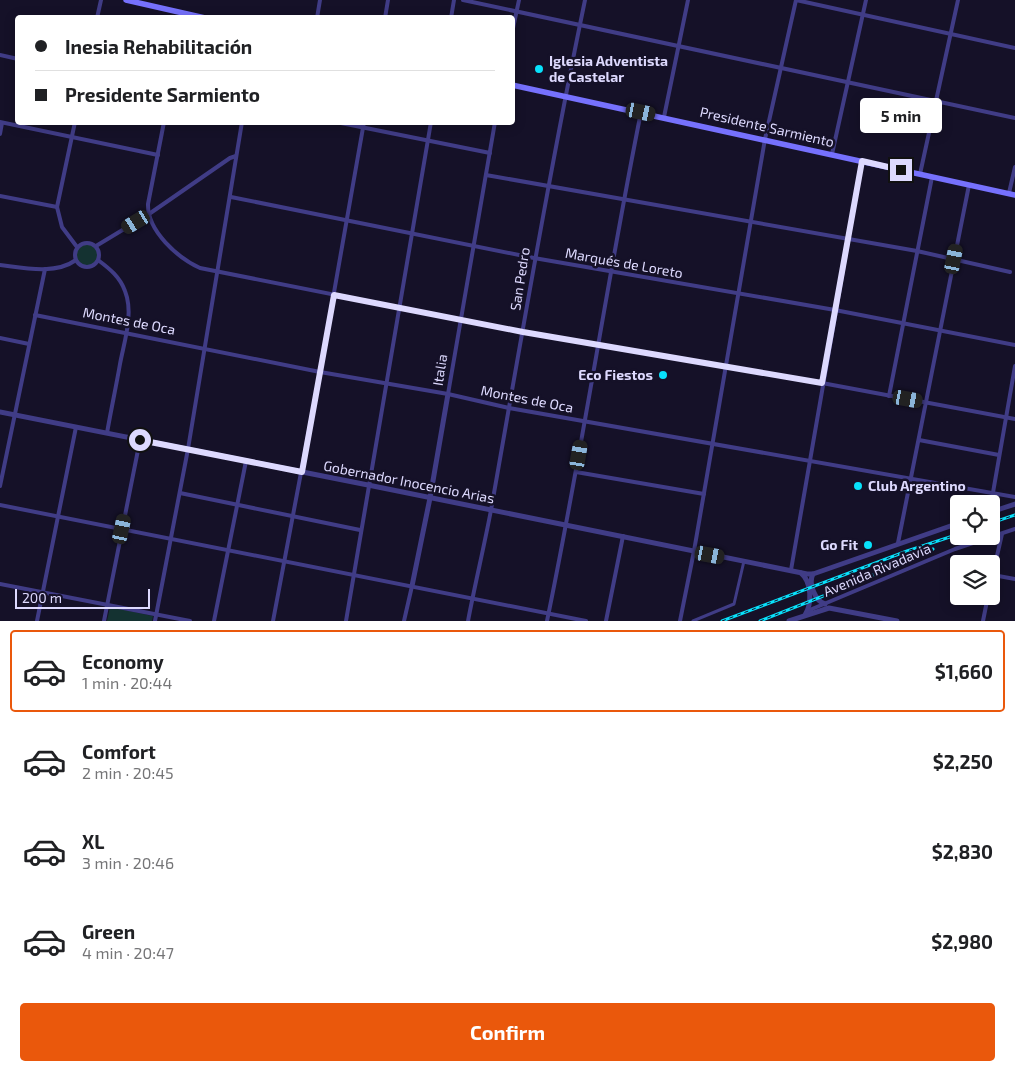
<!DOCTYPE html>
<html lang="en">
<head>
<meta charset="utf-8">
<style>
  body { margin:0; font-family:"Exo 2",sans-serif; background:#f2f2f2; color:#202124; height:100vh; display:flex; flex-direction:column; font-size:19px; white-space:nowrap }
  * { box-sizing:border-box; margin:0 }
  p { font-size:16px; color:#757577 }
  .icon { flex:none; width:28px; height:28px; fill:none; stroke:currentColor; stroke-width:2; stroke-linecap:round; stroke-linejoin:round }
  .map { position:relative; height:621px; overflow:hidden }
  .sheet { display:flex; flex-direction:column; background:#fff; flex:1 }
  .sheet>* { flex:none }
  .guide { position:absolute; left:15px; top:15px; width:500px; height:110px; border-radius:5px; box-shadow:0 2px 12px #0003; display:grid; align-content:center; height:110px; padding:0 20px; background:#fff }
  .fabs { position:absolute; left:950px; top:495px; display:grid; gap:10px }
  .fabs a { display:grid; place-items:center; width:50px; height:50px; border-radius:5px; background:#fff; box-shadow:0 2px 12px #0003; font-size:25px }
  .scale { position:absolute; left:15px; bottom:12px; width:135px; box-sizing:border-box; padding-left:5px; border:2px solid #ddd9fe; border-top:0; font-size:14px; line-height:18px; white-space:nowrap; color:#ddd9fe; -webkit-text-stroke:4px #151128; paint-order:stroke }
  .end { position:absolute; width:22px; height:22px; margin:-11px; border:6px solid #ddd9fe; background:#111; box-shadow:0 0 0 2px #111 }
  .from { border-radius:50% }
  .bubble { position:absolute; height:35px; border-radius:5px; background:#fff; box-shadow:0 2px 12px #0003; font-size:16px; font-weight:700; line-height:35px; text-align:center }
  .car { position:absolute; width:15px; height:30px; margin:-15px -8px; border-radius:6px; box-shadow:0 0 4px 1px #0007; background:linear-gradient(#222 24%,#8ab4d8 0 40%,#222 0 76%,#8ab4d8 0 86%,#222 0) }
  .guide b { display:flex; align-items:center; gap:18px; height:48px; font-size:19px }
  .guide b+b { border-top:1px solid #e0e0e0 }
  .guide i { width:12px; height:12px; background:#202124 }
  ul { padding:9px 0 0; list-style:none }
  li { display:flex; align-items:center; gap:15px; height:82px; margin:0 10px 8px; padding:0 10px; border:2px solid transparent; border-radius:5px }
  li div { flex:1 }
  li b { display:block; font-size:19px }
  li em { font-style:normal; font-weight:700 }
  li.current { border-color:#ea580c }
  li>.icon { width:45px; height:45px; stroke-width:1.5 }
  .primary-button { display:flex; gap:10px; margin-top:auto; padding:10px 20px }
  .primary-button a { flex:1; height:58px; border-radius:5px; background:#ea580c; color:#fff; font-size:20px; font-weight:700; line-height:58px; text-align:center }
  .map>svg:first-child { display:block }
  .park { fill:#143231 }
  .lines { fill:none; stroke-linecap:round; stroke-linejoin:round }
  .pedestrian { stroke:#403c86; stroke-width:3 }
  .minor { stroke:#403c86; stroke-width:4 }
  .tertiary { stroke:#403c86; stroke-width:5 }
  .secondary { stroke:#7671fd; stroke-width:5.5 }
  .rail-casing { stroke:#08e1fb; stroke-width:3 }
  .rail { stroke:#151128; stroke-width:1; stroke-dasharray:4; stroke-linecap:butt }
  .route { stroke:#ddd9fe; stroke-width:6 }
  .poi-dot { fill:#08e1fb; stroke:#151128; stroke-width:2 }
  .labels { text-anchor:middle; stroke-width:5; stroke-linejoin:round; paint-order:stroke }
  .poi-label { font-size:14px; font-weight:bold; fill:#ddd9fe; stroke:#151128; text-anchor:start }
  .street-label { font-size:14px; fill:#ddd9fe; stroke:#151128 }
</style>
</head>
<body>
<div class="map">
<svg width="1015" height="621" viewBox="0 0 1015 621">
  <rect width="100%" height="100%" fill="#151128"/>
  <g class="park">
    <circle cx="87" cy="255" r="11"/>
    <path d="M110,607L153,616L152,621H107Z"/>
  </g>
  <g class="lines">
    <path class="pedestrian" d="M693,621L734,604L744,561"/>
    <g class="minor">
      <path d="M463,0L1015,118"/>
      <path d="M796,0L1015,48"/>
      <path d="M97,18L101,0"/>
      <path d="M317,18L320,0"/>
      <path d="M385,18L388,0"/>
      <path d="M451,18L454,0"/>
      <path d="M512,33L519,0"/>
      <path d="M0,55L18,59"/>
      <path d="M664,117L688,0"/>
      <path d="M0,122L158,155"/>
      <path d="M75,122L57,207L62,227L77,247"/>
      <path d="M164,122L148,204C147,231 178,258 200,268L523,332L822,383L1015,419"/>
      <path d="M336,122L490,153"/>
      <path d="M0,134L2,123"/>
      <path d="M832,154L866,0"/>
      <path d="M920,174L958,0"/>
      <path d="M486,175L917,251L1010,272"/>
      <path d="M1009,193L1015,167"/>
      <path d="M0,196L57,207"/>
      <path d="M231,197L534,258L835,310L1015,345"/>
      <circle cx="87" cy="255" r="12"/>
      <path d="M96,246L149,214L230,158L236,156"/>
      <path d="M98,260C110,269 120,277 125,291C134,314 124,342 120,364C116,387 111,410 107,433"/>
      <path d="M0,265C24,268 55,275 76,260"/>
      <path d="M35,315L320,372L448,394L509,408L1015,497"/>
      <path d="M0,338L29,344"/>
      <path d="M448,394L495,122"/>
      <path d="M889,396L932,177"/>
      <path d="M919,440L999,455"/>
      <path d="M576,472L704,494"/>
      <path d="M0,486L45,269"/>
      <path d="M180,493L360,530"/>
      <path d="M991,504L1015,366"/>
      <path d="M0,505L586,621"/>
      <path d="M898,543L969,185"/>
      <path d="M791,570L862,161"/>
      <path d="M993,575L1015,579"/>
      <path d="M991,582L1002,534"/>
      <path d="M0,584L190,621"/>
      <path d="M807,614L812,609L955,549L1015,529"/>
      <path d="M37,621L76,427"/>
      <path d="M104,621L140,440"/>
      <path d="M155,621L188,449L242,122"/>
      <path d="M214,621L246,461"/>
      <path d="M273,621L320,372L364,122"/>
      <path d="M346,621L431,122"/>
      <path d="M404,621L412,586"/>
      <path d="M468,621C475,584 484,547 491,510C521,340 550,169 585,0"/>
      <path d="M547,621C582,452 607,281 641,112"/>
      <path d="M606,621L623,536"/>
      <path d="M680,621L694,551L765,139L796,0"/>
      <path d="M983,621L988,596"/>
    </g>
    <g class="tertiary">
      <path d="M0,412L368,485L807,574H813L959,523"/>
      <path d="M991,512L1015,504"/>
      <path d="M801,573C812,582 812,604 805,615"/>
      <path d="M813,574C808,583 815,601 825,604"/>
      <path d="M412,586L430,498L448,394"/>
      <path d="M789,621L829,608L897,621"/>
    </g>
    <g class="secondary">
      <path d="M126,0L205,18"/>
      <path d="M512,85L1015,195"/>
    </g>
    <defs>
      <g id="rail">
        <path d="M991,523L1015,515"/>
        <path d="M722,621L907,551L959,534"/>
        <path d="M760,621L841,589L933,549"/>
      </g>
    </defs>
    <use href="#rail" class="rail-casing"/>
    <use href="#rail" class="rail"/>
  </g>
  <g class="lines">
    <path class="route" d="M140,440L302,472L334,295L523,332L822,383L862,161L901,170"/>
  </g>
  <g class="poi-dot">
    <circle cx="539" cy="69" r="5"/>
    <circle cx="663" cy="375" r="5"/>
    <circle cx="858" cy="486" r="5"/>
    <circle cx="868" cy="545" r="5"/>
  </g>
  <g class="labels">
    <g class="poi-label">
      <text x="549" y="66">Iglesia Adventista<tspan x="549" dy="16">de Castelar</tspan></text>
      <text x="653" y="380" text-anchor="end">Eco Fiestos</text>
      <text x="868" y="491">Club Argentino</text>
      <text x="858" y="550" text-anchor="end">Go Fit</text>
    </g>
    <g class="street-label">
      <text transform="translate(767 127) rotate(13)" y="5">Presidente Sarmiento</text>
      <text transform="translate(624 263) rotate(10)" y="5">Marqués de Loreto</text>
      <text transform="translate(520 279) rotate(-81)" y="5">San Pedro</text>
      <text transform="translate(129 321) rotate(11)" y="5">Montes de Oca</text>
      <text transform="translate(440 370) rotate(-81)" y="5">Italia</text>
      <text transform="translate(527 399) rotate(11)" y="5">Montes de Oca</text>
      <text transform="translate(409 482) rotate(11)" y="5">Gobernador Inocencio Arias</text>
      <text transform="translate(877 570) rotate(-23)" y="5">Avenida Rivadavia</text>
    </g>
  </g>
</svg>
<div class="fabs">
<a><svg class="icon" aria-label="locate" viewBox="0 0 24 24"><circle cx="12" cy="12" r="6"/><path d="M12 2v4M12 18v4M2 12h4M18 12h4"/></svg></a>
<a><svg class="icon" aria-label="layers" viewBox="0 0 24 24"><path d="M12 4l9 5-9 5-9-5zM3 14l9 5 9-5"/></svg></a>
</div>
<div class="scale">200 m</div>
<i class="end from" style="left:140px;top:440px"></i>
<i class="end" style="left:901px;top:170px"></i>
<div class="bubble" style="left:860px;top:98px;width:82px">5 min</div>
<i class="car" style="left:641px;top:112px;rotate:102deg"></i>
<i class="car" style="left:136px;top:222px;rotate:239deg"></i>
<i class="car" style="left:954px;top:259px;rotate:11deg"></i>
<i class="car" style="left:908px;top:399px;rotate:100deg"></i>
<i class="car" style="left:579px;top:455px;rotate:10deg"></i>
<i class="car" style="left:122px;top:529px;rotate:12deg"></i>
<i class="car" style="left:710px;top:555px;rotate:101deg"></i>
<div class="guide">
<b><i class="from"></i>Inesia Rehabilitación</b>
<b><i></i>Presidente Sarmiento</b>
</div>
</div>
<section class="sheet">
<ul>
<li class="current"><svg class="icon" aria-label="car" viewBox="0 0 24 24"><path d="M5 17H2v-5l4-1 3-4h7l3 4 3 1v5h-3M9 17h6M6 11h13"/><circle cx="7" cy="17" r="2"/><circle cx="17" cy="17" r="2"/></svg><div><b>Economy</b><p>1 min · 20:44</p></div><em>$1,660</em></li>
<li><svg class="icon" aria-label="car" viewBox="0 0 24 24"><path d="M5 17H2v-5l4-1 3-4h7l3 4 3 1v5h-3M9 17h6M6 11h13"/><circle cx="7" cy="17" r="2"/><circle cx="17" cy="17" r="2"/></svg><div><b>Comfort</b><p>2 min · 20:45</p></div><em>$2,250</em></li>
<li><svg class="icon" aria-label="car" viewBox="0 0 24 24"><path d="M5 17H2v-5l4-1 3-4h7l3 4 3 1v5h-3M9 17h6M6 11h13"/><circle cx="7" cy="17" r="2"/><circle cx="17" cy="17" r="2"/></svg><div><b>XL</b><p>3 min · 20:46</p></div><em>$2,830</em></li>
<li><svg class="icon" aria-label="car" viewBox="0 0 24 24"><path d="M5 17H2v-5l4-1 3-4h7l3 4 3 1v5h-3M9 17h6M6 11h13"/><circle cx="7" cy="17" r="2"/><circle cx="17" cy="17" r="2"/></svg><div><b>Green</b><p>4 min · 20:47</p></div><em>$2,980</em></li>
</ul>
<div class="primary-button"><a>Confirm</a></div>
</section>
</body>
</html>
